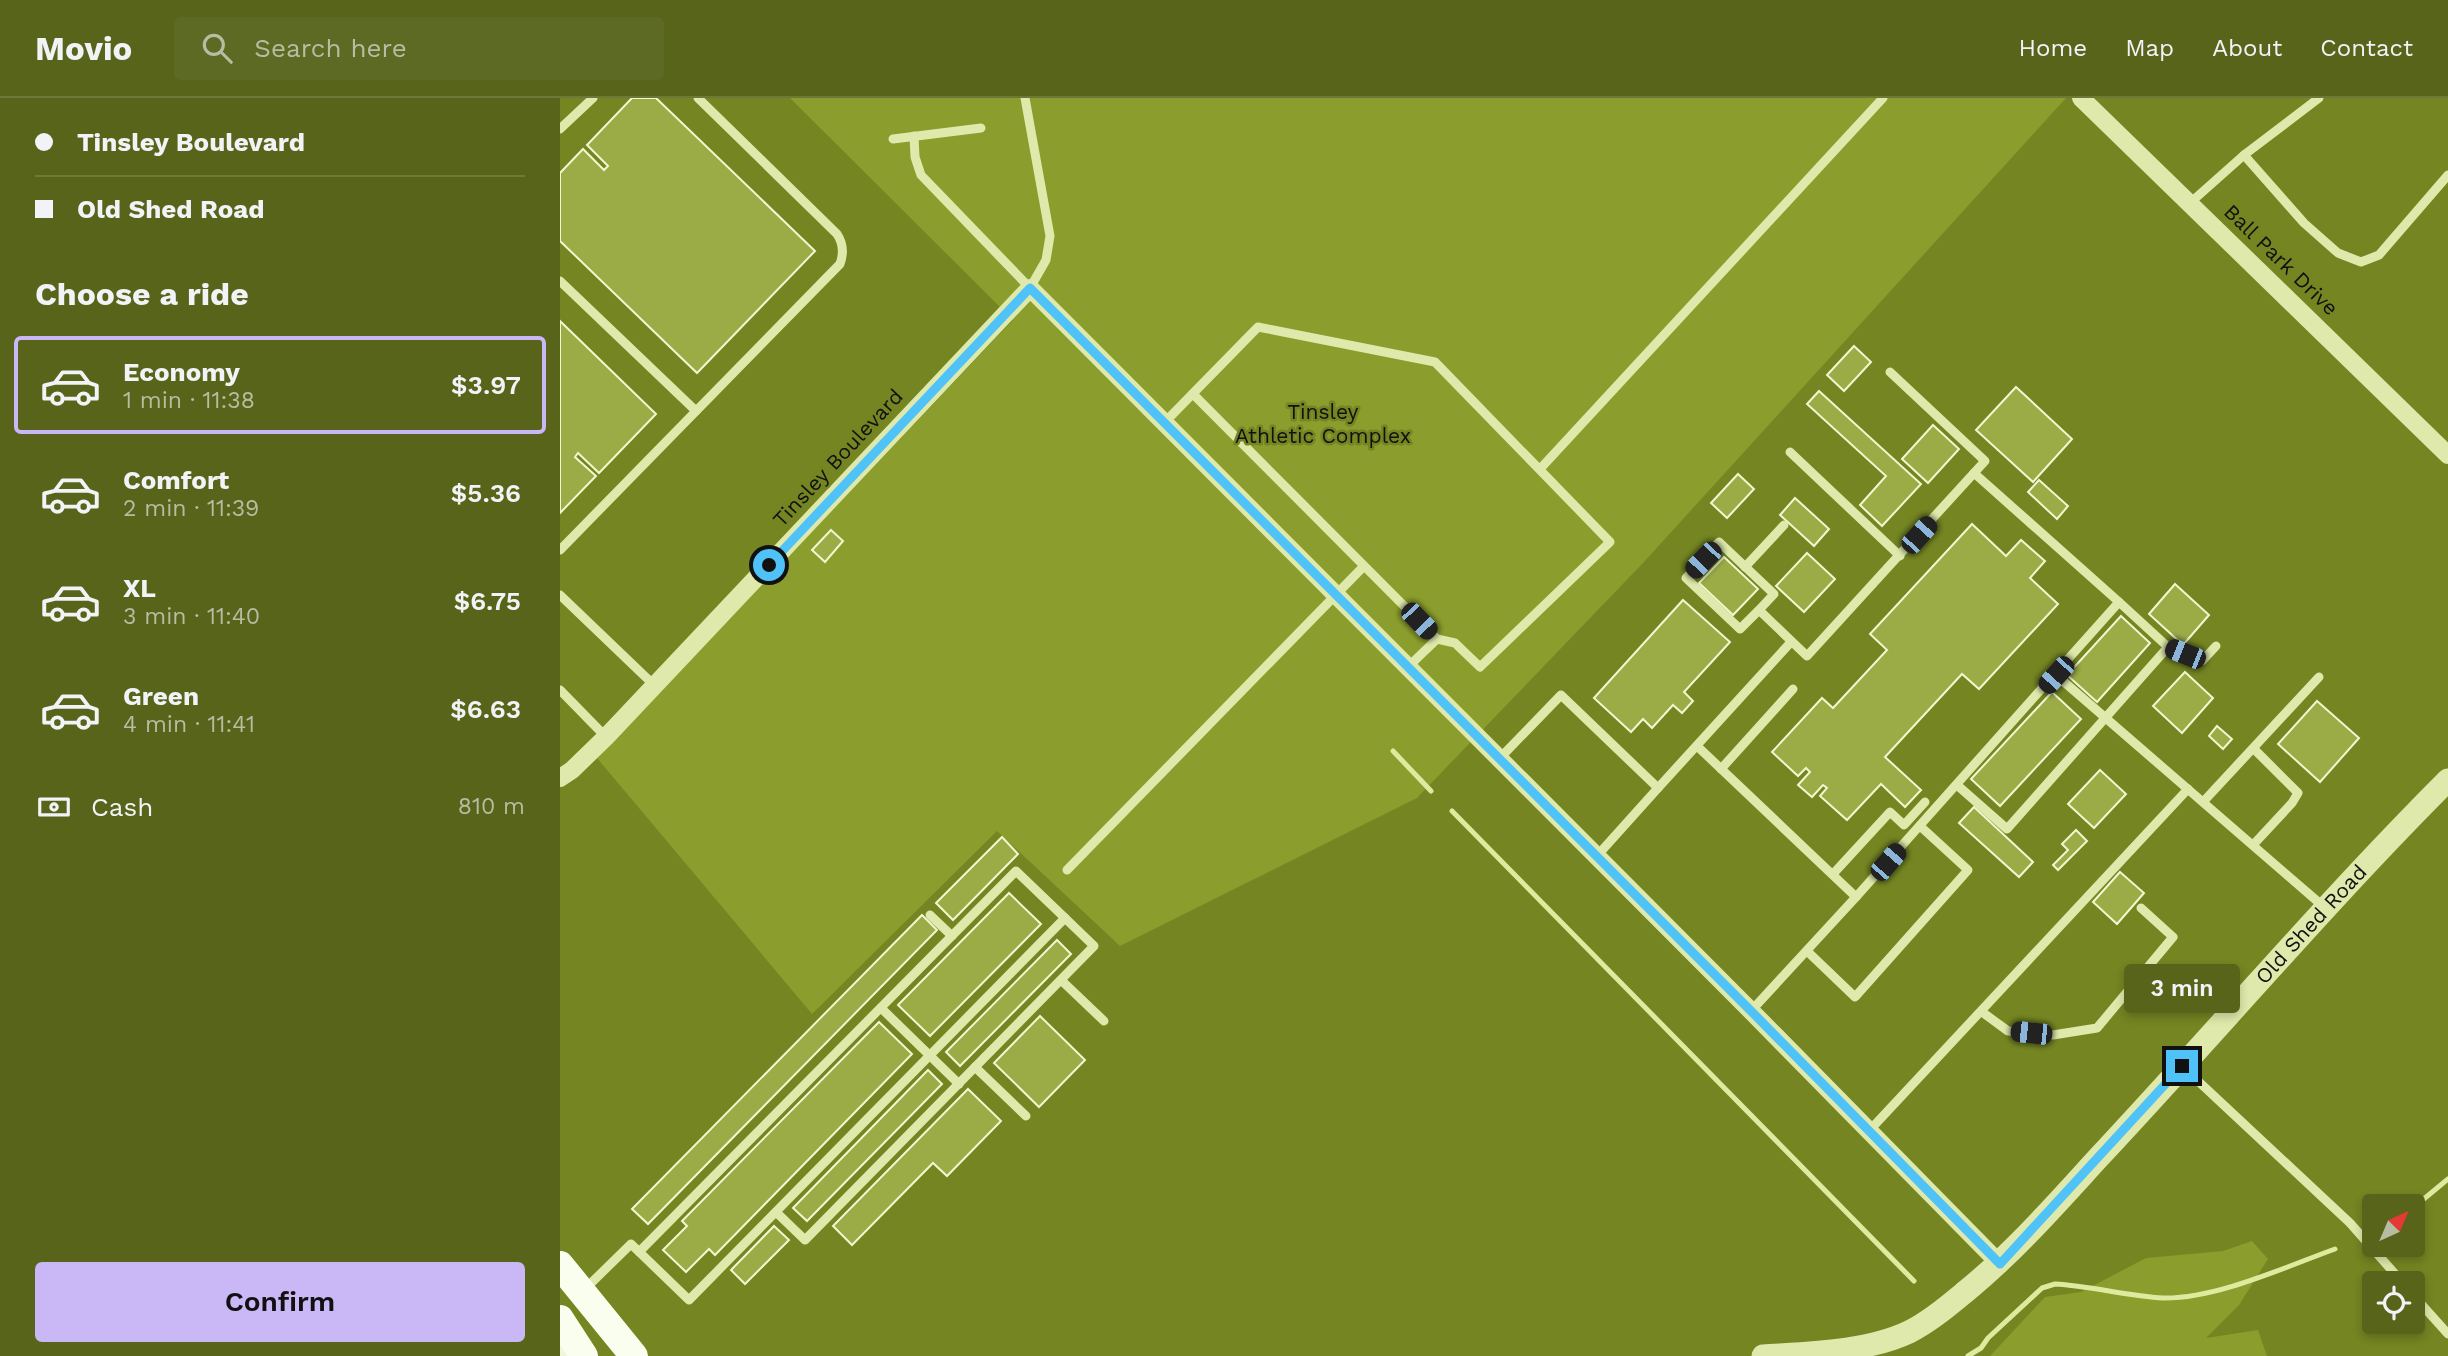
<!DOCTYPE html>
<html lang="en">
<head>
<meta charset="utf-8">
<style>
  body { margin:0; font-family:"Work Sans",sans-serif; background:#5d6a23; color:#f1f3f6; height:100vh; display:flex; flex-direction:column; font-size:26px; white-space:nowrap }
  * { box-sizing:border-box; margin:0 }
  p { font-size:23px; color:#b6bda2 }
  .icon { flex:none; width:38px; height:38px; fill:none; stroke:currentColor; stroke-width:2; stroke-linecap:round; stroke-linejoin:round }
  .map { position:relative; flex:1; overflow:hidden }
  .sheet { display:flex; flex-direction:column; background:#57641a; width:560px }
  .sheet>* { flex:none }
  .banner { display:grid; align-content:center; height:154px; padding:0 35px; background:#57641a }
  .needle { width:46px; rotate:44deg }
  .fabs { position:absolute; left:1802px; top:1096px; display:grid; gap:14px }
  .fabs a { display:grid; place-items:center; width:63px; height:63px; border-radius:7px; background:#57641a; box-shadow:0 4px 10px #0003; font-size:35px }
  .end { position:absolute; width:32px; height:32px; margin:-16px; border:9px solid #4fc3f7; background:#111; box-shadow:0 0 0 4px #111 }
  .from { border-radius:50% }
  .bubble { position:absolute; height:49px; border-radius:7px; background:#57641a; box-shadow:0 4px 10px #0003; font-size:23px; font-weight:600; line-height:49px; text-align:center }
  .car { position:absolute; width:21px; height:42px; margin:-21px -10px; border-radius:9px; box-shadow:0 0 5px 2px #0007; background:linear-gradient(#222 24%,#8ab4d8 0 40%,#222 0 76%,#8ab4d8 0 86%,#222 0) }
  .banner b { display:flex; align-items:center; gap:24px; height:66px; font-size:26px }
  .banner b+b { border-top:2px solid #6d7839 }
  .banner i { width:18px; height:18px; background:#f1f3f6 }
  ul { padding:0; list-style:none }
  li { display:flex; align-items:center; gap:21px; height:98px; margin:0 14px 10px; padding:0 21px; border:4px solid transparent; border-radius:7px }
  li div { flex:1 }
  li b { display:block; font-size:26px }
  li em { font-style:normal; font-weight:600 }
  li.on { border-color:#c9b7f6 }
  li>.icon { width:63px; height:63px; stroke-width:1.5 }
  h2 { padding:0 35px; font-size:32px; line-height:84px }
  .pay { display:flex; align-items:center; gap:18px; height:77px; padding:0 35px; font-size:26px }
  .pay p { margin-inline-start:auto }
  .primary-button { display:flex; gap:14px; margin-top:auto; padding:14px 35px }
  .primary-button a { flex:1; height:80px; border-radius:7px; background:#c9b7f6; color:#111; font-size:28px; font-weight:600; line-height:80px; text-align:center }
  header { display:flex; align-items:center; gap:42px; box-sizing:border-box; height:98px; padding:0 35px; background:#57641a; border-bottom:2px solid #6d7839 }
  header strong { font-size:33px }
  nav { display:flex; gap:38px; margin-inline-start:auto; font-size:24px }
  .search { width:490px; height:63px; background:#5d6a23; display:flex; align-items:center; gap:18px; box-sizing:border-box; padding:0 24px; border-radius:7px; color:#b6bda2; font-size:26px }
  main { display:flex; flex:1; min-height:0 }
  .map>svg:first-child { display:block }
  .green { fill:#8b9d2c }
  .lines { fill:none; stroke-linecap:round; stroke-linejoin:round }
  .stream { stroke:#dfea9f; stroke-width:5 }
  .building { fill:#9bab46; stroke:#f1f7cf; stroke-width:2 }
  .service { stroke:#dfe9ab; stroke-width:9 }
  .minor { stroke:#dfe9ab; stroke-width:18 }
  .tertiary { stroke:#dfe9ab; stroke-width:23 }
  .secondary { stroke:#f1f7d6; stroke-width:26 }
  .primary { stroke:#fafeee; stroke-width:28 }
  .route { stroke:#4fc3f7; stroke-width:9 }
  .labels { text-anchor:middle; stroke-width:5; stroke-linejoin:round; paint-order:stroke }
  .street-label { font-size:21px; fill:#111; stroke:#748522 }
  .park-label { font-size:21px; fill:#111; stroke:#748522 }
</style>
</head>
<body>
<header>
<strong>Movio</strong>
<div class="search"><svg class="icon" aria-label="search" viewBox="0 0 24 24"><circle cx="10" cy="10" r="6"/><path d="M15 15l6 6"/></svg>Search here</div>
<nav><a>Home</a><a>Map</a><a>About</a><a>Contact</a></nav>
</header>
<main>
<section class="sheet">
<div class="banner">
<b><i class="from"></i>Tinsley Boulevard</b>
<b><i></i>Old Shed Road</b>
</div>
<h2>Choose a ride</h2>
<ul>
<li class="on"><svg class="icon" aria-label="car" viewBox="0 0 24 24"><path d="M5 17H2v-5l4-1 3-4h7l3 4 3 1v5h-3M9 17h6M6 11h13"/><circle cx="7" cy="17" r="2"/><circle cx="17" cy="17" r="2"/></svg><div><b>Economy</b><p>1 min · 11:38</p></div><em>$3.97</em></li>
<li><svg class="icon" aria-label="car" viewBox="0 0 24 24"><path d="M5 17H2v-5l4-1 3-4h7l3 4 3 1v5h-3M9 17h6M6 11h13"/><circle cx="7" cy="17" r="2"/><circle cx="17" cy="17" r="2"/></svg><div><b>Comfort</b><p>2 min · 11:39</p></div><em>$5.36</em></li>
<li><svg class="icon" aria-label="car" viewBox="0 0 24 24"><path d="M5 17H2v-5l4-1 3-4h7l3 4 3 1v5h-3M9 17h6M6 11h13"/><circle cx="7" cy="17" r="2"/><circle cx="17" cy="17" r="2"/></svg><div><b>XL</b><p>3 min · 11:40</p></div><em>$6.75</em></li>
<li><svg class="icon" aria-label="car" viewBox="0 0 24 24"><path d="M5 17H2v-5l4-1 3-4h7l3 4 3 1v5h-3M9 17h6M6 11h13"/><circle cx="7" cy="17" r="2"/><circle cx="17" cy="17" r="2"/></svg><div><b>Green</b><p>4 min · 11:41</p></div><em>$6.63</em></li>
</ul>
<div class="pay"><svg class="icon" aria-label="cash" viewBox="0 0 24 24"><path d="M3 7h18v10H3z"/><circle cx="12" cy="12" r="2"/></svg>Cash<p>810 m</p></div>
<div class="primary-button"><a>Confirm</a></div>
</section>
<div class="map">
<svg width="1888" height="1258" viewBox="0 0 1888 1258">
  <rect width="100%" height="100%" fill="#748522"/>
  <g class="green">
    <path d="M230,0H1506L1084,464L857,700L560,848L437,733L252,916L37,660L453,222Z"/>
    <path d="M1692,1143L1708,1161L1679,1207L1646,1240L1698,1232L1707,1258H1430L1485,1199L1521,1194L1586,1160L1663,1153Z"/>
  </g>
  <g class="lines">
    <g class="stream">
      <path d="M833,653L871,693"/>
      <path d="M892,713L1354,1183"/>
      <path d="M1853,1110L1888,1081"/>
      <path d="M1408,1258L1421,1250L1428,1240L1482,1190L1495,1186C1531,1188 1567,1198 1603,1200C1656,1201 1725,1169 1775,1151"/>
    </g>
  </g>
  <g class="building">
    <path d="M72,0H96L255,153L137,275L0,143V75L23,51L44,72L48,68L27,47Z"/>
    <path d="M0,223L96,316L39,375L18,355L15,359L36,378L0,415Z"/>
    <path d="M1294,248L1311,264L1284,293L1267,277Z"/>
    <path d="M1456,289L1512,341L1473,384L1416,332Z"/>
    <path d="M1259,293L1361,386L1322,428L1300,407L1326,378L1247,306Z"/>
    <path d="M1373,327L1399,351L1368,385L1342,361Z"/>
    <path d="M1178,376L1194,391L1167,420L1151,405Z"/>
    <path d="M1479,382L1508,408L1497,421L1468,394Z"/>
    <path d="M1235,400L1269,431L1254,448L1220,417Z"/>
    <path d="M1412,426L1446,458L1461,442L1485,463L1470,480L1498,506L1419,591L1402,576L1325,659L1361,692L1345,709L1321,686L1287,722L1260,698L1267,690L1263,687L1252,699L1238,687L1250,674L1246,670L1238,678L1212,654L1262,600L1273,610L1327,552L1310,536Z"/>
    <path d="M271,432L283,443L265,464L252,452Z"/>
    <path d="M1247,455L1275,481L1244,514L1216,488Z"/>
    <path d="M1164,459L1198,491L1173,517L1139,485Z"/>
    <path d="M1615,486L1649,517L1623,547L1589,516Z"/>
    <path d="M1123,502L1170,544L1124,594L1133,603L1122,615L1113,607L1092,630L1083,621L1071,634L1034,600Z"/>
    <path d="M1561,518L1590,545L1537,604L1507,577Z"/>
    <path d="M1625,574L1653,600L1622,635L1593,608Z"/>
    <path d="M1492,594L1521,621L1440,708L1411,681Z"/>
    <path d="M1757,603L1799,640L1760,684L1718,646Z"/>
    <path d="M1657,628L1672,641L1663,651L1649,638Z"/>
    <path d="M1540,672L1566,696L1534,730L1508,706Z"/>
    <path d="M1414,709L1473,764L1459,779L1399,725Z"/>
    <path d="M1516,732L1527,743L1498,772L1493,767L1508,752L1502,746Z"/>
    <path d="M442,739L458,756L393,822L376,805Z"/>
    <path d="M1560,774L1584,795L1557,826L1533,804Z"/>
    <path d="M449,795L481,826L370,938L338,907Z"/>
    <path d="M362,817L377,832L88,1126L72,1111Z"/>
    <path d="M497,842L511,856L400,968L386,954Z"/>
    <path d="M480,918L525,962L479,1009L434,965Z"/>
    <path d="M319,924L352,956L155,1157L149,1151L126,1174L103,1152L127,1128L122,1123Z"/>
    <path d="M368,972L382,986L247,1123L233,1110Z"/>
    <path d="M408,991L441,1023L387,1078L373,1065L292,1147L273,1128Z"/>
    <path d="M214,1128L229,1142L185,1186L171,1172Z"/>
  </g>
  <g class="lines">
    <g class="service">
      <path d="M0,31L33,0"/>
      <path d="M354,38L355,59L361,77L470,190L486,162L490,138L465,0"/>
      <path d="M333,41L421,30"/>
      <path d="M1684,57L1744,125L1778,155L1801,164L1819,157L1888,77"/>
      <path d="M1630,105L1684,57L1759,0"/>
      <path d="M0,183L136,313"/>
      <path d="M1330,274L1425,363L1414,375"/>
      <path d="M605,324L698,229L875,264L1050,444L920,569L895,545L877,541L633,296"/>
      <path d="M1230,354L1340,458"/>
      <path d="M980,371L1323,0"/>
      <path d="M0,452L280,166C284,155 283,145 277,136L138,0"/>
      <path d="M1185,469L1224,427"/>
      <path d="M0,497L95,588"/>
      <path d="M1608,549L1642,563L1656,548"/>
      <path d="M848,569L877,541"/>
      <path d="M1496,577L1764,809"/>
      <path d="M0,592L46,639"/>
      <path d="M1137,648L1296,799"/>
      <path d="M939,661L1001,597L1098,690L1036,759"/>
      <path d="M1161,671L1233,591"/>
      <path d="M1397,687L1447,731L1608,549L1559,504"/>
      <path d="M1098,690L1231,544"/>
      <path d="M1643,704L1759,579"/>
      <path d="M1693,747L1732,705L1738,695L1694,651"/>
      <path d="M507,772L804,468"/>
      <path d="M1273,776L1330,714L1344,727L1365,704"/>
      <path d="M370,817L392,838"/>
      <path d="M1247,853L1295,899L1408,772L1360,728"/>
      <path d="M501,882L544,923"/>
      <path d="M321,910L399,986"/>
      <path d="M1191,913L1296,799L1559,504L1414,375L1247,558L1199,512L1214,496L1159,444L1126,480L1180,531L1199,512"/>
      <path d="M1422,914L1448,933L1493,937L1537,930L1613,839L1581,810"/>
      <path d="M415,969L466,1018"/>
      <path d="M1623,969L1790,1125L1843,1185"/>
      <path d="M1309,1033L1628,691"/>
      <path d="M216,1114L245,1142L534,848L505,820"/>
      <path d="M24,1192L71,1146L129,1202L505,820L456,773L79,1154"/>
      <path d="M1853,1197L1888,1236"/>
    </g>
    <g class="minor">
      <path d="M1521,0L1888,357"/>
      <path d="M0,680L12,672L46,639L470,190L1191,913L1440,1166"/>
    </g>
    <path class="tertiary" id="s1" d="M1203,1258C1249,1255 1307,1254 1349,1234C1369,1224 1388,1208 1405,1194C1454,1154 1496,1106 1539,1059C1656,934 1767,803 1888,682"/>
    <path class="secondary" d="M0,1246L7,1258"/>
    <g class="primary">
      <path d="M0,1167L74,1258"/>
      <path d="M0,1221L24,1258"/>
    </g>
  </g>
  <g class="lines">
    <path class="route" d="M209,467L470,190L1191,913L1440,1166L1622,968"/>
  </g>
  <g class="labels">
    <g class="street-label">
      <text transform="translate(1721 162) rotate(44)" y="7">Ball Park Drive</text>
      <text transform="translate(278 360) rotate(-47)" y="7">Tinsley Boulevard</text>
      <text dy="7" stroke="none"><textPath href="#s1" startOffset="723">Old Shed Road</textPath></text>
    </g>
    <g class="park-label">
      <text x="763" y="321">Tinsley<tspan x="763" dy="24">Athletic Complex</tspan></text>
    </g>
  </g>
</svg>
<div class="fabs">
<a><svg class="needle" viewBox="-14 -14 28 28"><path d="M0-13l5 13h-10z" fill="#e53935"/><path d="M0 13l5-13h-10z" fill="#b6bda2"/></svg></a>
<a><svg class="icon" aria-label="locate" viewBox="0 0 24 24"><circle cx="12" cy="12" r="6"/><path d="M12 2v4M12 18v4M2 12h4M18 12h4"/></svg></a>
</div>
<i class="end from" style="left:209px;top:467px"></i>
<i class="end" style="left:1622px;top:968px"></i>
<div class="bubble" style="left:1564px;top:866px;width:116px">3 min</div>
<i class="car" style="left:1359px;top:437px;rotate:42deg"></i>
<i class="car" style="left:1143px;top:462px;rotate:224deg"></i>
<i class="car" style="left:859px;top:523px;rotate:136deg"></i>
<i class="car" style="left:1625px;top:556px;rotate:292deg"></i>
<i class="car" style="left:1496px;top:577px;rotate:222deg"></i>
<i class="car" style="left:1328px;top:764px;rotate:41deg"></i>
<i class="car" style="left:1471px;top:935px;rotate:276deg"></i>
</div>
</main>
</body>
</html>
